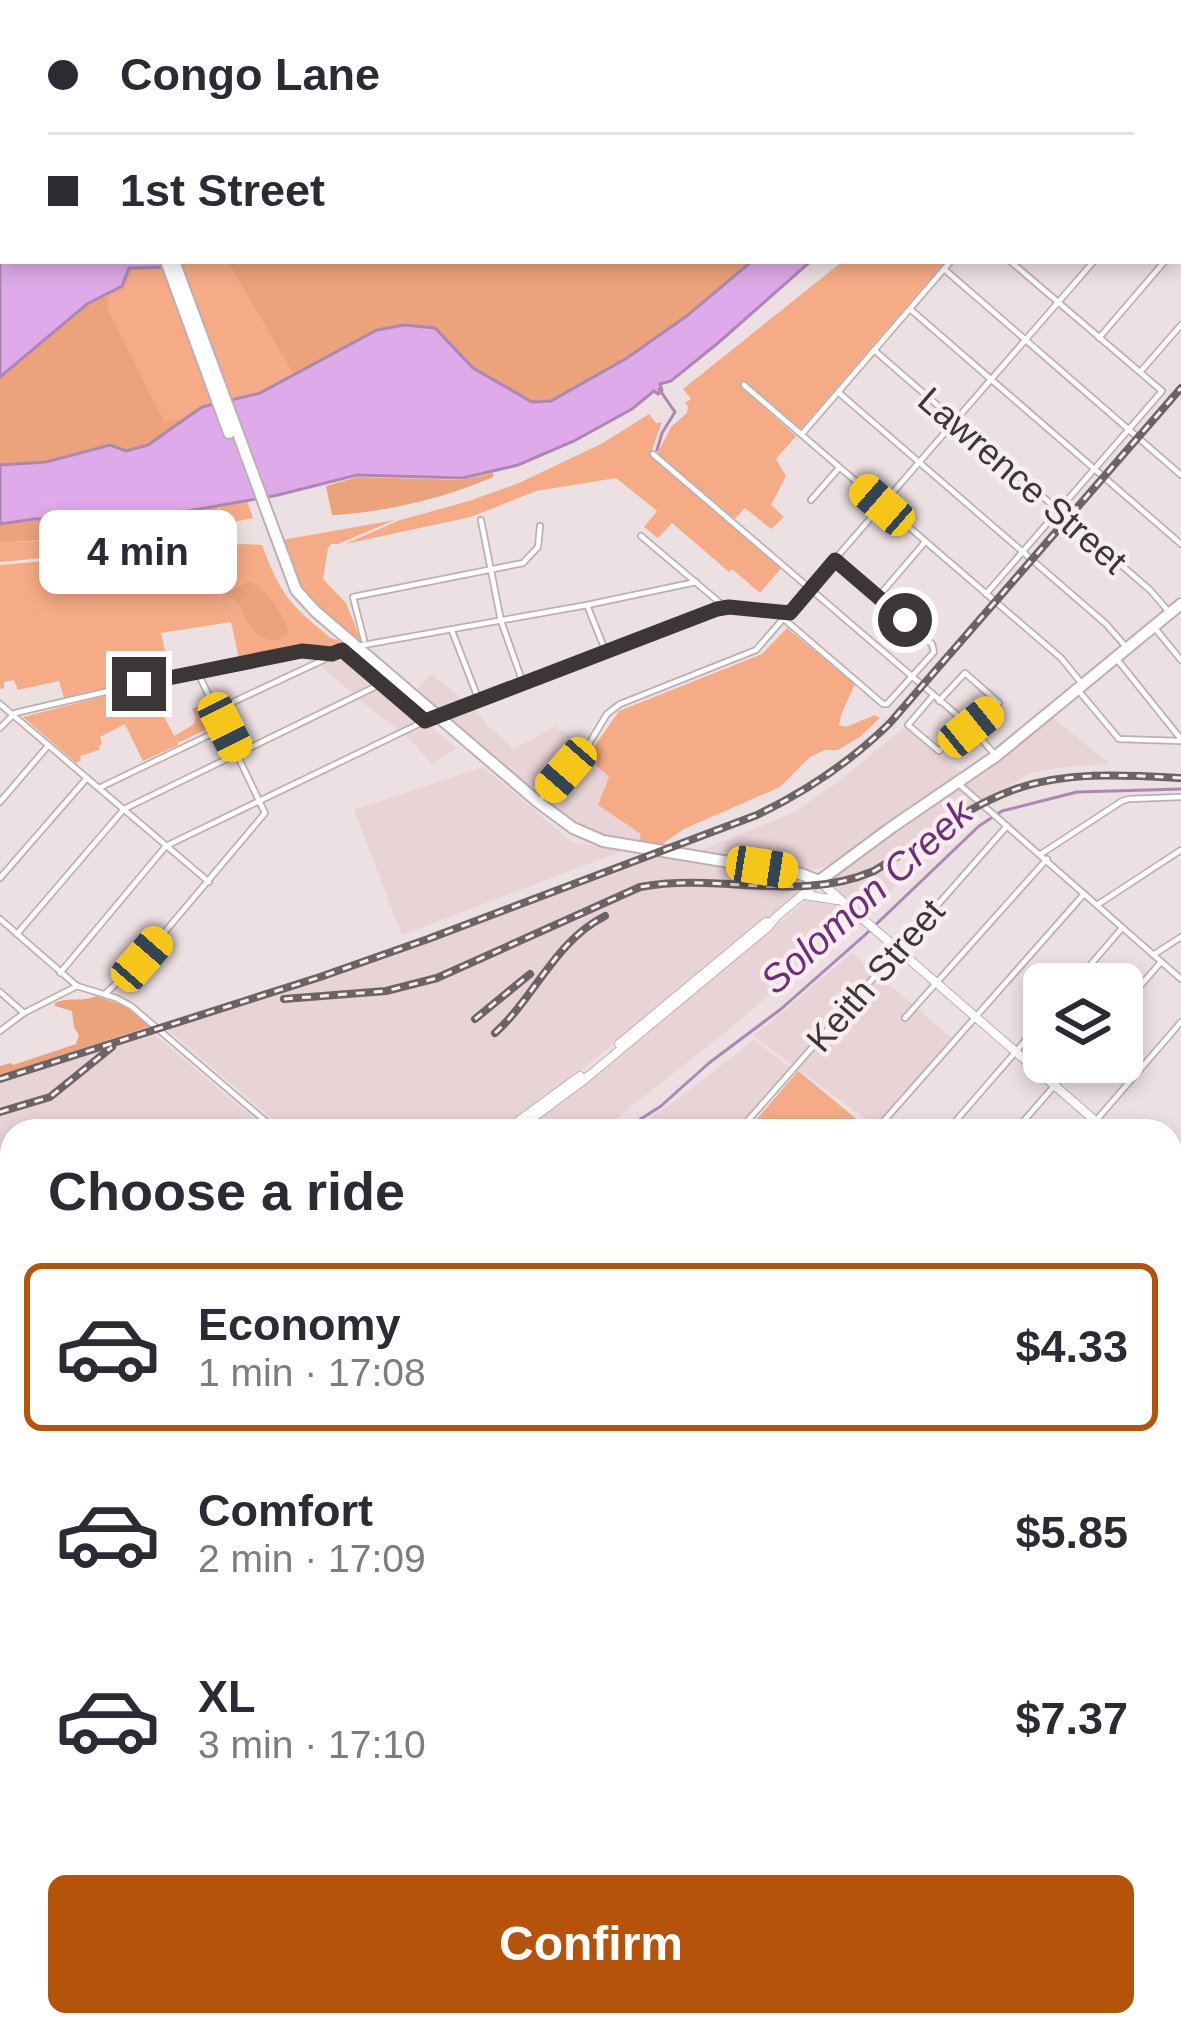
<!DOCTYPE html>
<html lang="en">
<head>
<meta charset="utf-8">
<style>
  body { margin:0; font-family:Arial,sans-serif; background:#f2f2f3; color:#2b2b33; height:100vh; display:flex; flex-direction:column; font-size:45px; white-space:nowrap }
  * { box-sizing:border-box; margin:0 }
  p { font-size:39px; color:#7c7c81 }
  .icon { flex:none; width:66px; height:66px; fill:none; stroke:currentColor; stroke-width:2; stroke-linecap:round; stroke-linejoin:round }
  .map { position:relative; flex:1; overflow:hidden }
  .drawer { position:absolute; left:0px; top:1119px; width:1182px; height:918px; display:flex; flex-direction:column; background:#fff; border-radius:36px 36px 0 0; box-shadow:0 6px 18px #0003 }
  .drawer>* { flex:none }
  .banner { position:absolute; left:0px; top:0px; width:1182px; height:264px; box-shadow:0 6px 18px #0003; display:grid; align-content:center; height:264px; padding:0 48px; background:#fff }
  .fabs { position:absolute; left:1023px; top:963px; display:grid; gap:24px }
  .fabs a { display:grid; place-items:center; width:120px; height:120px; border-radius:18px; background:#fff; box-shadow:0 6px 18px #0003; font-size:60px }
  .end { position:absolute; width:54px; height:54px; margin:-27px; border:15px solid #3c3637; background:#fff; box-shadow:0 0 0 6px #fff }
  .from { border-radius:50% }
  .bubble { position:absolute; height:84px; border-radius:18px; background:#fff; box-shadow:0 6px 18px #0003; font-size:39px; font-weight:800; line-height:84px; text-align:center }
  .car { position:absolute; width:36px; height:72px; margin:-36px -18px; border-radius:15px; box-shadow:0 0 9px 3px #0007; background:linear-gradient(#f5c518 24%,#345 0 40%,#f5c518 0 76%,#345 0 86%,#f5c518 0) }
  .banner b { display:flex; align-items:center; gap:42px; height:114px; font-size:45px }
  .banner b+b { border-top:3px solid #e1e1e2 }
  .banner i { width:30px; height:30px; background:#2b2b33 }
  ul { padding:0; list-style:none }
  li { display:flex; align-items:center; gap:36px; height:168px; margin:0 24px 18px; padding:0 24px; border:6px solid transparent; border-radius:18px }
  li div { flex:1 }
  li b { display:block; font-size:45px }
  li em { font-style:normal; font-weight:800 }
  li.current { border-color:#b45309 }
  li>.icon { width:108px; height:108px; stroke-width:1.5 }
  h2 { padding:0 48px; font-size:54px; line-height:144px }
  .cta { display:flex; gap:24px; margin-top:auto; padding:24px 48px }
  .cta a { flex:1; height:138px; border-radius:18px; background:#b45309; color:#fff; font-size:48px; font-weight:800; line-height:138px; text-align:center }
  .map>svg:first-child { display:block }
  .built { fill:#e8d3d7 }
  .green { fill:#f5ac86; fill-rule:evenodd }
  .forest { fill:#eca27b }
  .water { fill:#deaae9; stroke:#ad87b4; stroke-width:3 }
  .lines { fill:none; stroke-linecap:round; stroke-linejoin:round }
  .stream { stroke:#ad87b4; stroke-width:3 }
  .street-casing { stroke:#bdb0b3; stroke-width:8 }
  .secondary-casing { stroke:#bdb0b3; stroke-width:10 }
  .primary-casing { stroke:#bdb0b3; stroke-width:14 }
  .street { stroke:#fff; stroke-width:4.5 }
  .secondary { stroke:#fff; stroke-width:8 }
  .primary { stroke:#fff; stroke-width:10 }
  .rail-casing { stroke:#6b6364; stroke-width:8 }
  .rail { stroke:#faedf0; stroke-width:3; stroke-dasharray:9; stroke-linecap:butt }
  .route { stroke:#3c3637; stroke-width:15 }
  .labels { text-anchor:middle; stroke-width:9; stroke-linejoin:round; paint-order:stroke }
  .street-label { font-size:36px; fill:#3c3637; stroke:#faedf0 }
  .water-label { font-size:39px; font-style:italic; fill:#6c2f79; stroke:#faedf0 }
</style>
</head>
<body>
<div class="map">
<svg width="1181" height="2037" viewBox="0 0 1181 2037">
  <rect width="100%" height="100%" fill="#ede0e2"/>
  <g class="built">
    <path d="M342,654L457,748L432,764L408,737L361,701L320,665Z"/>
    <path d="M431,674L474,708L487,725L514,749L556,726L591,751L587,757L609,777L642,834L639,843L594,833L575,825L549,805L416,690Z"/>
    <path d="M1052,717L1110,764L1064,767L1030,773L873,867L896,884L870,918L835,946L829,942L732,1027L600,1131H521L806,901L838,903L844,897L828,882Z"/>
    <path d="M906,726L963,775L838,862L812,870L704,854V849L793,813L838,782Z"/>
    <path d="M483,767L572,842L622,851L402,935L354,810Z"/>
    <path d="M656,857L802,884L801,890L594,1060L497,1131H287L168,1030Z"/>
    <path d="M852,953L953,1039L875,1126L754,1036Z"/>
    <path d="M151,1027L156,1032L154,1034L268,1131H12V1412L0,1414V1075Z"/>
    <path d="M754,1040L790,1067L738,1126L744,1131H631L675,1101Z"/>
  </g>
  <g class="green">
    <path d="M176,261H227L294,373L258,392L200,406L183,418L163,423L108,309V296L132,269H160Z"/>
    <path d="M843,261H946L801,429L740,381L759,403L796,436L776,459L786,476L771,505L784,517L771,529L745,508L735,519L657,454L671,427L687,413L688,406L685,403L691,399L683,389Z"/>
    <path d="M649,414L656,423L662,422L650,455L781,568L760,593L732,569L729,572L672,523L658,538L644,527L657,511L616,478L536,491L471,517L345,544L400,520L469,501L519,483L603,443Z"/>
    <path d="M247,501L253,518L65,556L0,562V543L82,538L157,527L211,518L221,506Z"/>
    <path d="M395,520L338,544H331L328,548L323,579L346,603L362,643L316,605L302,588L282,540Z"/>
    <path d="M243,544L262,545C281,595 289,604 331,638L339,641V647L336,650L304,647L64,698L59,681L18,690L14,680L4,682V688L0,689V565ZM231,622L239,659L170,672L161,633Z"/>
    <path d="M787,628L855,684L841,715L839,725L846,727L875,715L880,718L861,736L838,750H825L810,757L780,787L684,829L659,846L639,843L641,834L598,805L609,777L587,757L619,711L762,654Z"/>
    <path d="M148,685L174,736L194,724L196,717L192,709L206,702L217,724L180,742L177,741L178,745L143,761L125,724L100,737L102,744L99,746V750L80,756L81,760L76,763L23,717Z"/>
    <path d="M798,1071L802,1074L871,1131H774L757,1119Z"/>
    <path d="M1170,1518L1181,1527V1713L1170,1726Z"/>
    <path d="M162,2025H303L280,2037H140Z"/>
    <path d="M418,2025H949L928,2037H409Z"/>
  </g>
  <g class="forest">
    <path d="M171,261H176L160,269L132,270L124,289L108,296V309L164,422L183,418L200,406L258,392L293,373L227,261H752L688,315L627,358L551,401L532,402L473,367L435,328L377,330L260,394L202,407L148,445L126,451L110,445L46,462L0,465V377L87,304L122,286L129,268L160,267Z"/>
    <path d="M493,473V477C445,498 390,511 337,515H332L326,486L357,477L462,480Z"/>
    <path d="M220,506L211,516L156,527L82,537L0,543V525L34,520L159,517Z"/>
    <path d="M251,581C267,593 287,615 288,635C268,647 257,636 245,618C243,615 243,611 241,608C237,602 231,598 225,593Z"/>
    <path d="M96,996L126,1006L151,1026L0,1075V1066L11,1063L13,1065L76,1044L79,1035L74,1027L72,1011L55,1006V1003C71,996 81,1003 96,996Z"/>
    <path d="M12,1541V1724L0,1714V1543Z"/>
  </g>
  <g class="water">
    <path d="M3,252V261H171L161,267L129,268L122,286L87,304L0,377V254Z"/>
    <path d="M752,261H811L718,343L671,381L660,384L662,390L658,394L654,391L632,409L574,441L518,465L463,478L357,475L278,495L160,516L34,519L0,524V465L46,462L110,445L126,451L148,445L202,407L260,393L377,330L404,325L435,328L473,368L532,402L551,401L627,358L688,315Z"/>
  </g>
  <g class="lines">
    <g class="stream">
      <path d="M657,450L662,433L675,412L659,389"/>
      <path d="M622,1131L661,1106L709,1063L781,1009L866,934L979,826L1002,811L1077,792L1181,789"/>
      <path d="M0,1297L12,1294"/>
    </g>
    <defs>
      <g id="street">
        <path d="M0,3L2,0"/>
        <path d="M1174,3L1176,0"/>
        <path d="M1179,78L1181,80"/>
        <path d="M0,106L3,105"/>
        <path d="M0,126L3,125"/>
        <path d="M1179,161L1181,158"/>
        <path d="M0,183L3,182"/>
        <path d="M1179,245L1181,242"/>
        <path d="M944,269L1181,475"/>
        <path d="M910,309L1181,544"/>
        <path d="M1099,338L1165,261"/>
        <path d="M874,350L1150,590L1170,613"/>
        <path d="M1141,371L1181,325"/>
        <path d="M744,385L1061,658L1083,685"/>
        <path d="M838,392L1106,624L1127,648"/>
        <path d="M802,434L951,261"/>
        <path d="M653,454L971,727L996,756"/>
        <path d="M811,500L839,468"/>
        <path d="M481,520L501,621L523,683"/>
        <path d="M641,536L719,602L729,607L789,613"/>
        <path d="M986,594L1162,391L1010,261"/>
        <path d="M878,597L925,542"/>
        <path d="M587,605L605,650"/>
        <path d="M784,619L883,704H887L934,652L932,644L835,560"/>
        <path d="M1154,627L1181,660"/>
        <path d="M452,631L478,698"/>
        <path d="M364,640L353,597L523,563L538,547L540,526"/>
        <path d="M358,646L587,605L696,582"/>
        <path d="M342,650L424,720"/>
        <path d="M1116,658L1181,739"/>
        <path d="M1078,690L1119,739L1181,741"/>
        <path d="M933,696L908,725L939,751L999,703L965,673L939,701"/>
        <path d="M0,704L209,882"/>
        <path d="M216,710L351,647"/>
        <path d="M0,728L15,713L139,684L302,651L331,654"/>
        <path d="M960,785L1181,979"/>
        <path d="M99,788L224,728"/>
        <path d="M541,799L587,747L607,714L620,704L756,650L1094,261"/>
        <path d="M0,802L47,747"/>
        <path d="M1041,854L1122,801L1129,799L1181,797"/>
        <path d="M0,878L87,778"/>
        <path d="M1097,905L1181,850"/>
        <path d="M0,919L77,986L116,998L131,1006L277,1131"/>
        <path d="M17,934L124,809L389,680"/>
        <path d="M1153,955L1181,937"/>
        <path d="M60,973L166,846L425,721L698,616L729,607"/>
        <path d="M1074,984L1122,928"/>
        <path d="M0,992L24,1013"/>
        <path d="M105,994L142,959L265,813L197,671"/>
        <path d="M1122,1007L1161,962"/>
        <path d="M905,1018L1047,859"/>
        <path d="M0,1031L24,1013L77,986"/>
        <path d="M744,1125L1007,826"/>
        <path d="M875,1131L1084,894"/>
        <path d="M947,1131L1044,1019"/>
        <path d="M1015,1131L1075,1062"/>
        <path d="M1087,1131L1181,1022"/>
        <path d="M1170,1163L1181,1151"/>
        <path d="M1170,1290L1181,1282"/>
        <path d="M1170,1308L1181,1325"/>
        <path d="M1170,1387L1181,1397"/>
        <path d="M0,1523L12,1521"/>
        <path d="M0,1884L12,1896"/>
      </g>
      <g id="secondary">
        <path d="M805,895L837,900"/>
        <path d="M619,1044L766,922H770"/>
        <path d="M505,1131L580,1076"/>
        <path d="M515,1131L585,1079L768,927L776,917L819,881L1107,1131"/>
        <path d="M1170,1185L1181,1194"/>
        <path d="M1170,1210L1181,1206"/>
        <path d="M0,1421L12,1419"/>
        <path d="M1170,1774V1783"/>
        <path d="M1170,1899L1181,1908"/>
        <path d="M402,2037L411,2025"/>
      </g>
      <g id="primary">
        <path d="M151,3L158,0"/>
        <path d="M0,56L3,55"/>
        <path d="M166,261L229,433"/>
        <path d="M174,261L296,590L315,611L538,802L573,828L603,841L801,874L819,881L892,827L996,756L1181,604"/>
      </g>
    </defs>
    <use href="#street" class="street-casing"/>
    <use href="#secondary" class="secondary-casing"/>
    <use href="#primary" class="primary-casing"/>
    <use href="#street" class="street"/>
    <use href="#secondary" class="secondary"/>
    <use href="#primary" class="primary"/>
    <defs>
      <g id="rail">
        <path d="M284,999L386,991L437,978L640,887C720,872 797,904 874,871C919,844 964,808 1013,790C1066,771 1125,775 1181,778"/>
        <path d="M475,1019L530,974"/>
        <path d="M495,1033C535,997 555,941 605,916"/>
        <path d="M0,1079L320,977L428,939L757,815C807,791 849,763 889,724L1181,388"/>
        <path d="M0,1112L50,1097L112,1047"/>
      </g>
    </defs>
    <use href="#rail" class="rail-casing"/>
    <use href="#rail" class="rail"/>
  </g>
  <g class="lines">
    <path class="route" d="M139,684L302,651L332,654L342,650L425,721L717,609L729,607L790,613L835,560L905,620"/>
  </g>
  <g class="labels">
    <g class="street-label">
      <text transform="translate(1023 480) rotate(41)" y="13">Lawrence Street</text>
      <text transform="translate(875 975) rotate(-49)" y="13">Keith Street</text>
    </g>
    <g class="water-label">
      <text transform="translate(866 896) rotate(-42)" y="14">Solomon Creek</text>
    </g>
  </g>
</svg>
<div class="fabs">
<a><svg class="icon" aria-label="layers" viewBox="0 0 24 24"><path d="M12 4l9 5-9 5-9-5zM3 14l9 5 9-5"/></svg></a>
</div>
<i class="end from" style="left:905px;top:620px"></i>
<i class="end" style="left:139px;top:684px"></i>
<div class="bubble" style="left:39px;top:510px;width:198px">4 min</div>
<i class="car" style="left:882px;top:505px;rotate:311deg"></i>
<i class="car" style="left:225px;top:727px;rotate:153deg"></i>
<i class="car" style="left:971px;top:727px;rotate:51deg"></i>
<i class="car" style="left:566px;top:770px;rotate:221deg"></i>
<i class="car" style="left:762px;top:867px;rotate:99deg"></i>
<i class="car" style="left:142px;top:959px;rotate:41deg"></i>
<div class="banner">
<b><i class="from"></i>Congo Lane</b>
<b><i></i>1st Street</b>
</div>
<section class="drawer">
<h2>Choose a ride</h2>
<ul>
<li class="current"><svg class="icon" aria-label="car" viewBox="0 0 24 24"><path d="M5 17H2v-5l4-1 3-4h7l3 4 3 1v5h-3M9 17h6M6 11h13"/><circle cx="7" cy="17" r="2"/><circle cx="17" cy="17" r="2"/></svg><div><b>Economy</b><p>1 min · 17:08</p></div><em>$4.33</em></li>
<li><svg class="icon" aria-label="car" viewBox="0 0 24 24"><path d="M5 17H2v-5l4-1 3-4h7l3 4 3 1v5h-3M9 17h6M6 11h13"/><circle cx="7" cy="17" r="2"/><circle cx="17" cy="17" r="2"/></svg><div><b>Comfort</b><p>2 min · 17:09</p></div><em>$5.85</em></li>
<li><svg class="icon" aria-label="car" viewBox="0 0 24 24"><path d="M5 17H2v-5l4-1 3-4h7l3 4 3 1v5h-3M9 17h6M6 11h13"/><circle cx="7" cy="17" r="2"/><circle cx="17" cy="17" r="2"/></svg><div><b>XL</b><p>3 min · 17:10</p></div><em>$7.37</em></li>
</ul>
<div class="cta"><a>Confirm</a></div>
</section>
</div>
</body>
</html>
